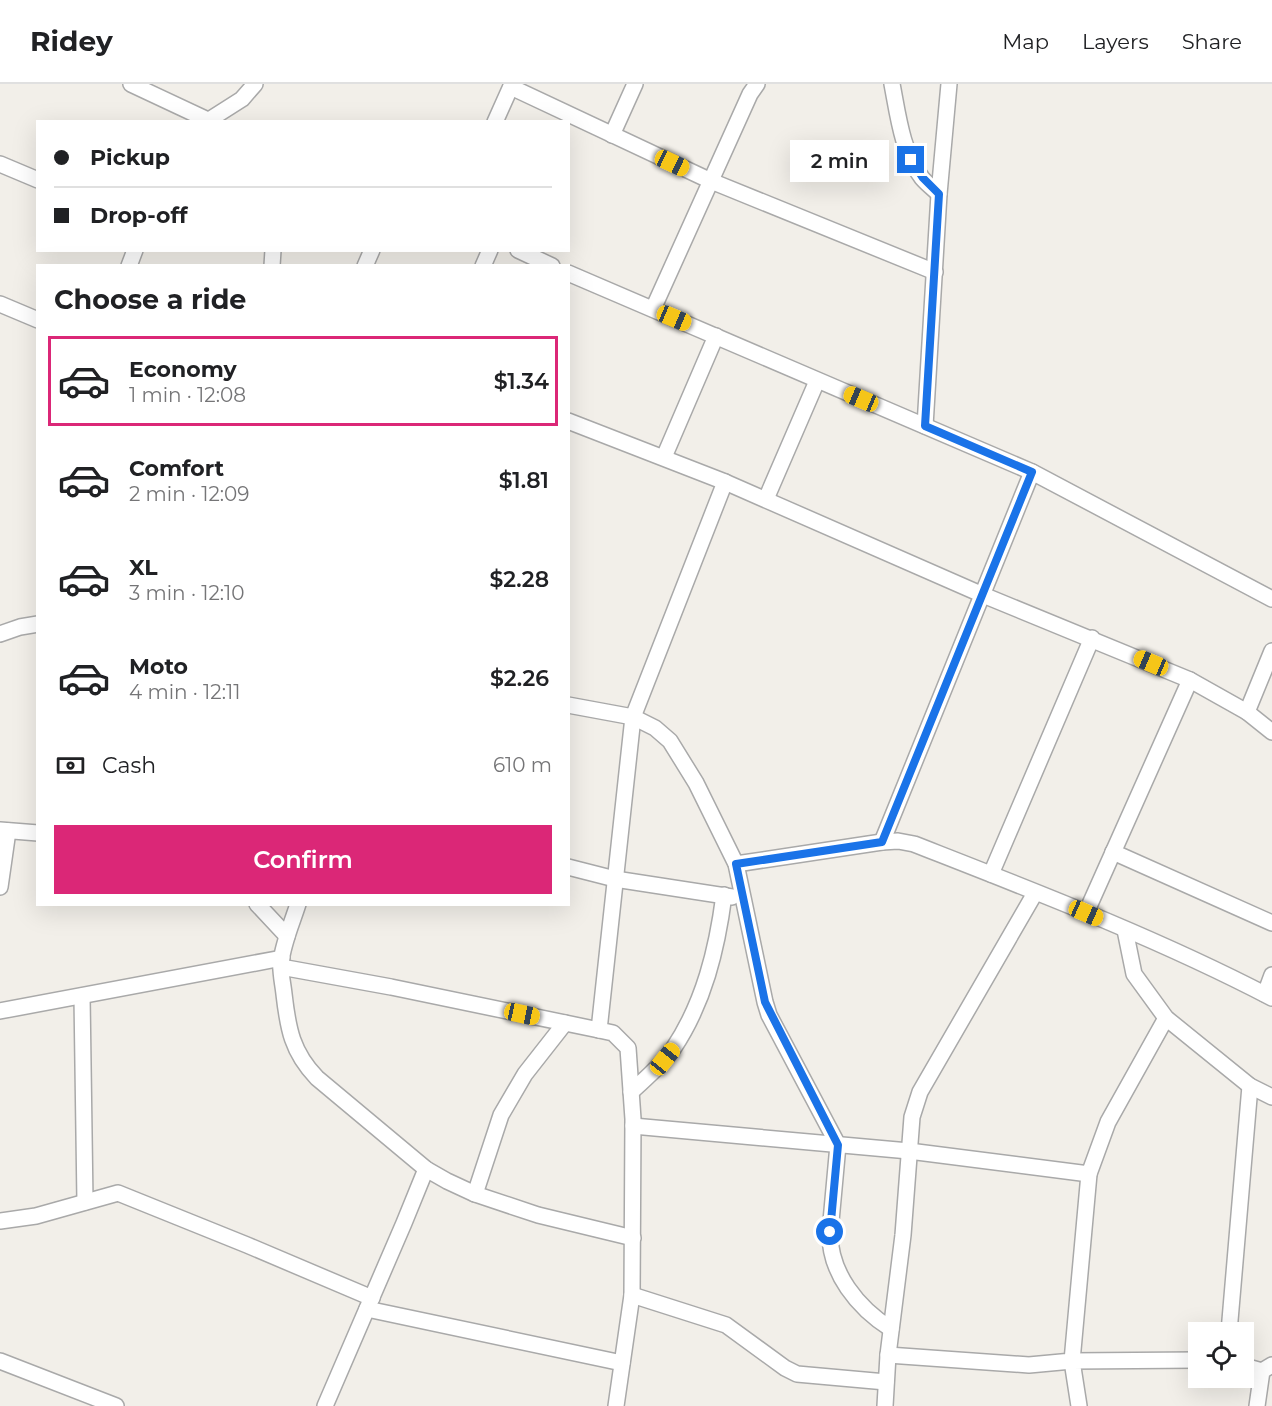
<!DOCTYPE html>
<html lang="en">
<head>
<meta charset="utf-8">
<style>
  body { margin:0; font-family:Montserrat,sans-serif; background:#f2f2f2; color:#202124; height:100vh; display:flex; flex-direction:column; font-size:22px; white-space:nowrap }
  * { box-sizing:border-box; margin:0 }
  p { font-size:20px; color:#757577 }
  .icon { flex:none; width:33px; height:33px; fill:none; stroke:currentColor; stroke-width:2; stroke-linecap:round; stroke-linejoin:round }
  .map { position:relative; flex:1; overflow:hidden }
  .drawer { position:absolute; left:36px; top:180px; width:534px; height:642px; display:flex; flex-direction:column; background:#fff; border-radius:0px; box-shadow:0 6px 24px #0002 }
  .drawer>* { flex:none }
  .top-card { position:absolute; left:36px; top:36px; width:534px; height:132px; border-radius:0px; box-shadow:0 6px 24px #0002; display:grid; align-content:center; height:132px; padding:0 18px; background:#fff }
  .tools { position:absolute; left:1188px; top:1238px; display:grid; gap:12px }
  .tools a { display:grid; place-items:center; width:66px; height:66px; border-radius:0px; background:#fff; box-shadow:0 6px 24px #0002; font-size:30px }
  .end { position:absolute; width:27px; height:27px; margin:-14px; border:8px solid #1a73e8; background:#fff; box-shadow:0 0 0 3px #fff }
  .from { border-radius:50% }
  .bubble { position:absolute; height:42px; border-radius:0px; background:#fff; box-shadow:0 6px 24px #0002; font-size:20px; font-weight:600; line-height:42px; text-align:center }
  .car { position:absolute; width:18px; height:36px; margin:-18px -9px; border-radius:8px; box-shadow:0 0 4px 2px #0007; background:linear-gradient(#f5c518 24%,#345 0 40%,#f5c518 0 76%,#345 0 86%,#f5c518 0) }
  .top-card b { display:flex; align-items:center; gap:21px; height:57px; font-size:22px }
  .top-card b+b { border-top:2px solid #e0e0e0 }
  .top-card i { width:15px; height:15px; background:#202124 }
  ul { padding:0; list-style:none }
  li { display:flex; align-items:center; gap:18px; height:90px; margin:0 12px 9px; padding:0 6px; border:3px solid transparent; border-radius:0px }
  li div { flex:1 }
  li b { display:block; font-size:22px }
  li em { font-style:normal; font-weight:600 }
  li.on { border-color:#db2777 }
  li>.icon { width:54px; height:54px; stroke-width:1.5 }
  h2 { padding:0 18px; font-size:27px; line-height:72px }
  .pay { display:flex; align-items:center; gap:15px; height:66px; padding:0 18px; font-size:22px }
  .pay p { margin-inline-start:auto }
  .action { display:flex; gap:12px; margin-top:auto; padding:12px 18px }
  .action a { flex:1; height:69px; border-radius:0px; background:#db2777; color:#fff; font-size:24px; font-weight:600; line-height:69px; text-align:center }
  header { display:flex; align-items:center; gap:36px; box-sizing:border-box; height:84px; padding:0 30px; background:#fff; border-bottom:2px solid #e0e0e0 }
  header strong { font-size:28px }
  nav { display:flex; gap:33px; margin-inline-start:auto; font-size:21px }
  .map>svg:first-child { display:block }
  .lines { fill:none; stroke-linecap:round; stroke-linejoin:round }
  .minor-casing { stroke:#a9a9a9; stroke-width:18 }
  .minor { stroke:#fff; stroke-width:15 }
  .route { stroke:#1a73e8; stroke-width:8 }
</style>
</head>
<body>
<header>
<strong>Ridey</strong>
<nav><a>Map</a><a>Layers</a><a>Share</a></nav>
</header>
<div class="map">
<svg width="1272" height="1322" viewBox="0 0 1272 1322">
  <rect width="100%" height="100%" fill="#f2efe9"/>
  <g class="lines">
    <defs>
      <g id="minor">
        <path d="M131,0L212,38"/>
        <path d="M892,0C898,31 902,68 922,94C927,100 934,105 939,110"/>
        <path d="M511,3L711,97L935,188"/>
        <path d="M209,36L242,15L255,0"/>
        <path d="M495,38L512,0"/>
        <path d="M612,51L635,0"/>
        <path d="M0,80L38,96"/>
        <path d="M518,166L552,182"/>
        <path d="M129,182L135,166"/>
        <path d="M272,182L273,166"/>
        <path d="M365,182L372,166"/>
        <path d="M483,182L490,166"/>
        <path d="M568,189L1032,388L1272,515"/>
        <path d="M0,220L38,236"/>
        <path d="M653,225L750,10L757,0"/>
        <path d="M568,337L725,398L983,511L1190,596L1247,628"/>
        <path d="M925,342L939,110L949,0"/>
        <path d="M664,373L716,252"/>
        <path d="M766,415L817,297"/>
        <path d="M0,550L20,543L38,540"/>
        <path d="M1272,567L1247,628L1272,648"/>
        <path d="M568,621L633,633L655,644L670,657L696,699L736,780L765,918L769,931L838,1061L830,1148C829,1189 858,1224 891,1245"/>
        <path d="M0,746L38,749"/>
        <path d="M882,758L1032,388"/>
        <path d="M1113,768L1272,839"/>
        <path d="M736,780L882,758L898,757L914,760C1034,807 1157,854 1272,914"/>
        <path d="M568,783L615,795L732,813"/>
        <path d="M991,790L1092,554"/>
        <path d="M0,803L8,747"/>
        <path d="M257,820L287,852"/>
        <path d="M298,820C292,839 283,859 281,878C280,888 283,900 284,910C288,945 292,968 317,994L426,1085L447,1097L475,1110L538,1131L633,1154"/>
        <path d="M1086,829L1190,596"/>
        <path d="M1125,846L1134,890L1166,934L1250,1002L1272,1013"/>
        <path d="M281,883L391,903L599,946L613,949L628,964L633,1035L632,1211L616,1322"/>
        <path d="M1265,910L1272,891"/>
        <path d="M82,912L85,1118"/>
        <path d="M0,927L282,874"/>
        <path d="M599,946L633,633L725,398"/>
        <path d="M631,1008C646,994 662,981 673,965C704,919 717,865 724,811"/>
        <path d="M633,1042L909,1067L1089,1090"/>
        <path d="M475,1110L501,1031L525,990L565,939"/>
        <path d="M0,1137L36,1132L118,1109L247,1161L372,1214"/>
        <path d="M632,1211L726,1241L785,1284L797,1290L886,1298"/>
        <path d="M367,1225L622,1279"/>
        <path d="M1229,1248L1250,1002"/>
        <path d="M888,1271L1029,1281L1072,1277L1089,1090L1108,1038L1166,934"/>
        <path d="M0,1277L116,1322"/>
        <path d="M1244,1282L1262,1287"/>
        <path d="M325,1322L404,1139L426,1085"/>
        <path d="M885,1322L888,1271L903,1151L912,1033L920,1008L1035,809"/>
        <path d="M1079,1322L1072,1277L1198,1276"/>
        <path d="M1257,1322L1262,1287L1272,1281"/>
      </g>
    </defs>
    <use href="#minor" class="minor-casing"/>
    <use href="#minor" class="minor"/>
  </g>
  <g class="lines">
    <path class="route" d="M830,1148L838,1061L765,918L736,780L882,758L1032,388L925,342L939,110L923,94L911,76"/>
  </g>
</svg>
<div class="tools">
<a><svg class="icon" aria-label="locate" viewBox="0 0 24 24"><circle cx="12" cy="12" r="6"/><path d="M12 2v4M12 18v4M2 12h4M18 12h4"/></svg></a>
</div>
<i class="end from" style="left:830px;top:1148px"></i>
<i class="end" style="left:911px;top:76px"></i>
<div class="bubble" style="left:790px;top:56px;width:99px">2 min</div>
<i class="car" style="left:672px;top:79px;rotate:115deg"></i>
<i class="car" style="left:674px;top:234px;rotate:113deg"></i>
<i class="car" style="left:861px;top:315px;rotate:293deg"></i>
<i class="car" style="left:1151px;top:579px;rotate:293deg"></i>
<i class="car" style="left:1086px;top:829px;rotate:114deg"></i>
<i class="car" style="left:522px;top:930px;rotate:102deg"></i>
<i class="car" style="left:665px;top:975px;rotate:39deg"></i>
<div class="top-card">
<b><i class="from"></i>Pickup</b>
<b><i></i>Drop-off</b>
</div>
<section class="drawer">
<h2>Choose a ride</h2>
<ul>
<li class="on"><svg class="icon" aria-label="car" viewBox="0 0 24 24"><path d="M5 17H2v-5l4-1 3-4h7l3 4 3 1v5h-3M9 17h6M6 11h13"/><circle cx="7" cy="17" r="2"/><circle cx="17" cy="17" r="2"/></svg><div><b>Economy</b><p>1 min · 12:08</p></div><em>$1.34</em></li>
<li><svg class="icon" aria-label="car" viewBox="0 0 24 24"><path d="M5 17H2v-5l4-1 3-4h7l3 4 3 1v5h-3M9 17h6M6 11h13"/><circle cx="7" cy="17" r="2"/><circle cx="17" cy="17" r="2"/></svg><div><b>Comfort</b><p>2 min · 12:09</p></div><em>$1.81</em></li>
<li><svg class="icon" aria-label="car" viewBox="0 0 24 24"><path d="M5 17H2v-5l4-1 3-4h7l3 4 3 1v5h-3M9 17h6M6 11h13"/><circle cx="7" cy="17" r="2"/><circle cx="17" cy="17" r="2"/></svg><div><b>XL</b><p>3 min · 12:10</p></div><em>$2.28</em></li>
<li><svg class="icon" aria-label="car" viewBox="0 0 24 24"><path d="M5 17H2v-5l4-1 3-4h7l3 4 3 1v5h-3M9 17h6M6 11h13"/><circle cx="7" cy="17" r="2"/><circle cx="17" cy="17" r="2"/></svg><div><b>Moto</b><p>4 min · 12:11</p></div><em>$2.26</em></li>
</ul>
<div class="pay"><svg class="icon" aria-label="cash" viewBox="0 0 24 24"><path d="M3 7h18v10H3z"/><circle cx="12" cy="12" r="2"/></svg>Cash<p>610 m</p></div>
<div class="action"><a>Confirm</a></div>
</section>
</div>
</body>
</html>
